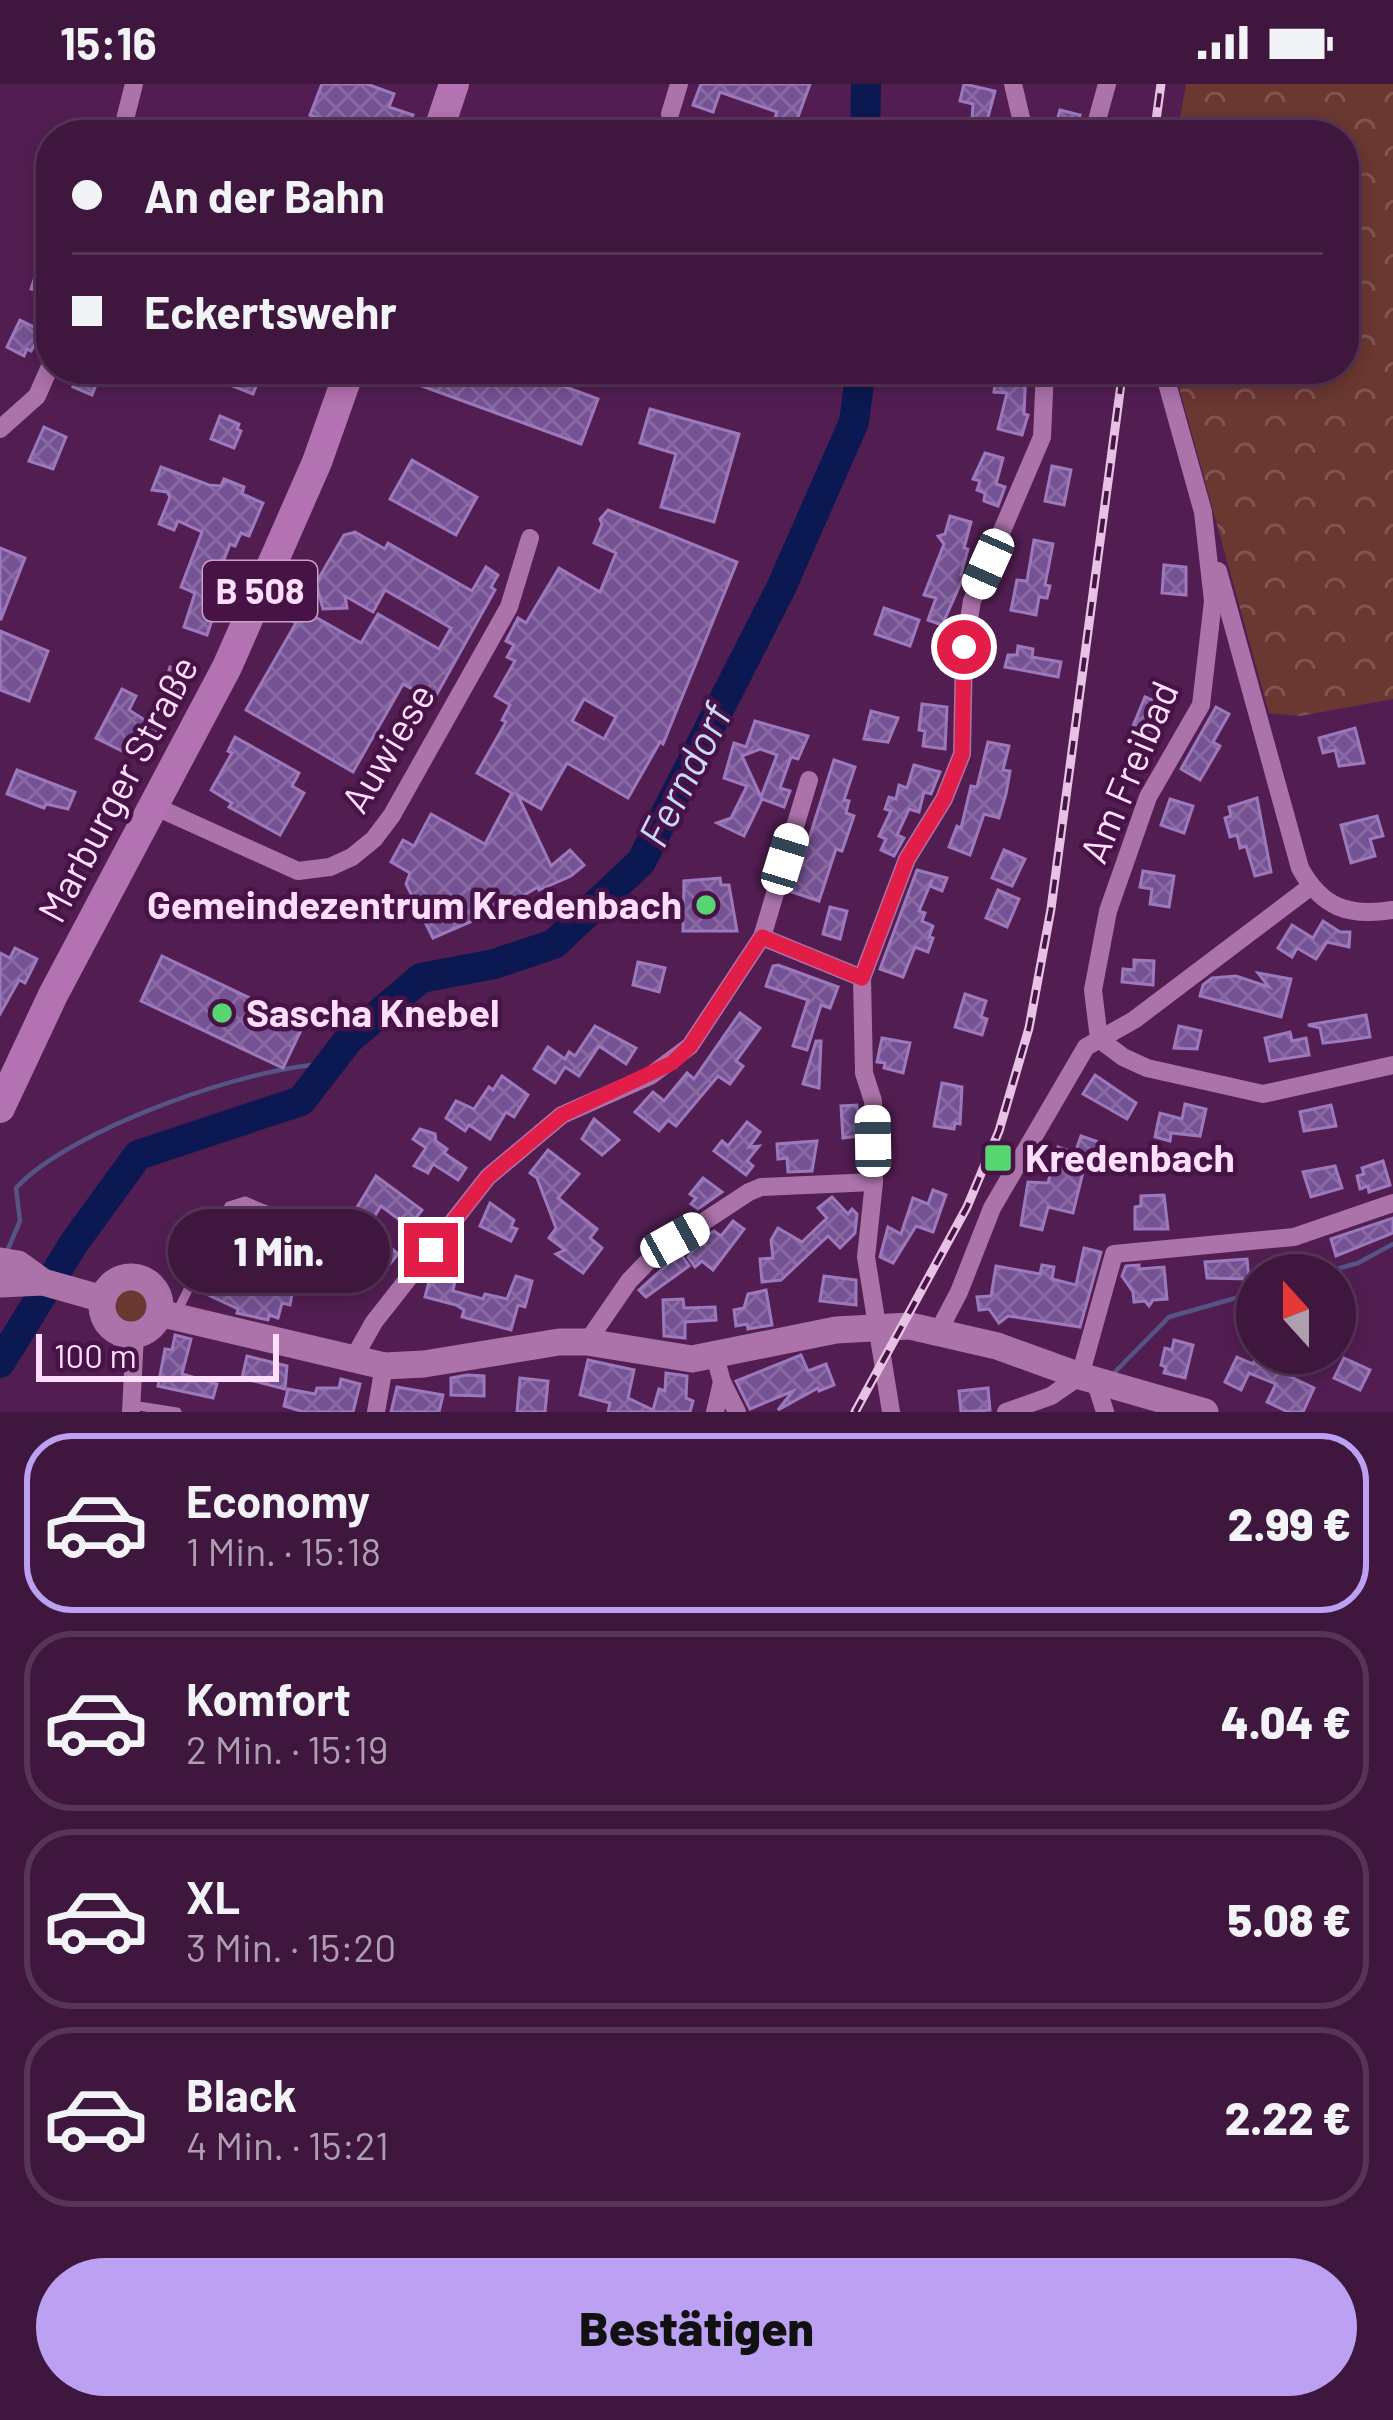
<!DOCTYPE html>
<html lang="de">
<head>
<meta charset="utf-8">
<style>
  body { margin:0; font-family:Barlow,sans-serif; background:#451f45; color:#f1f3f6; height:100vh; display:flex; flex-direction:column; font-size:45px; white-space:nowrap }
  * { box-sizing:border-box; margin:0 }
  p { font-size:39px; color:#ad9fb0 }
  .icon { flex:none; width:66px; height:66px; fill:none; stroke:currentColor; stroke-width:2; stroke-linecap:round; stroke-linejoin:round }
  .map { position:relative; height:1328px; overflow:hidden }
  .details { display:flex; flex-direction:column; background:#3e163e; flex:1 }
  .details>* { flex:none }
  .guide { position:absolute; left:36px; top:36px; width:1323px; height:264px; border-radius:48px; box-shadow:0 6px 18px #0003,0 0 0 3px #573558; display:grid; align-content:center; height:264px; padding:0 36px; background:#3e163e }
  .needle { width:78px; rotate:339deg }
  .controls { position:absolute; left:1236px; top:1170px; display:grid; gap:24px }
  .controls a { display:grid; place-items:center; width:120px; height:120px; border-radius:50%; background:#3e163e; box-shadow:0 6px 18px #0003,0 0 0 3px #573558; font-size:60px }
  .scale { position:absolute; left:36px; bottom:30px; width:243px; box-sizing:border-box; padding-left:12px; border:6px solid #ffdffd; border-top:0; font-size:33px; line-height:42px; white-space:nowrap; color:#ffdffd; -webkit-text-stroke:9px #471347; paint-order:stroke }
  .end { position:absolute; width:54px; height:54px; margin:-27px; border:15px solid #e11d48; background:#fff; box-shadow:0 0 0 6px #fff }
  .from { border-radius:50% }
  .bubble { position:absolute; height:84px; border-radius:42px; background:#3e163e; box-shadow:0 6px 18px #0003,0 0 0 3px #573558; font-size:39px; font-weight:800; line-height:84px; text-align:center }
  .car { position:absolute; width:36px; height:72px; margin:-36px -18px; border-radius:15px; box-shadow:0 0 9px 3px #0007; background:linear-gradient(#fff 24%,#345 0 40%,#fff 0 76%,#345 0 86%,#fff 0) }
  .guide b { display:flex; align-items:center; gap:42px; height:114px; font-size:45px }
  .guide b+b { border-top:3px solid #573558 }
  .guide i { width:30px; height:30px; background:#f1f3f6 }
  ul { padding:21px 0 0; list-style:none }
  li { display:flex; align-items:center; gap:36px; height:180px; margin:0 24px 18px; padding:0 12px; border:6px solid #573558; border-radius:48px }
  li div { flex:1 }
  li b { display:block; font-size:45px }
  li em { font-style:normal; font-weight:800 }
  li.active { border-color:#bca0f2 }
  li>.icon { width:108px; height:108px; stroke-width:1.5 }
  .button { display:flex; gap:24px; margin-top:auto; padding:24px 36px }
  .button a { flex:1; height:138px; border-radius:72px; background:#bca0f2; color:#111; font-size:48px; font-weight:800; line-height:138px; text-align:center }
  .status { display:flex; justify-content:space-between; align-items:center; height:84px; padding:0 60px; background:#3e163e; direction:ltr }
  .status svg { height:33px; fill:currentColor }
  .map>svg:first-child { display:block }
  .green { fill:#6a3731 }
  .forest { fill:url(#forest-crowns) }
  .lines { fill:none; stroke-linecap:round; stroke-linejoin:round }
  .stream { stroke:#555485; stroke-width:4.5 }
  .river { stroke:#0c1851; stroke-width:30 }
  .building { fill:url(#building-cross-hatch); stroke:#9c79bc; stroke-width:3; fill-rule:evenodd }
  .lane { stroke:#ac72aa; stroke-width:9 }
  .street { stroke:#ac72aa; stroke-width:18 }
  .secondary { stroke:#ac72aa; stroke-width:27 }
  .primary { stroke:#b372b1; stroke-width:30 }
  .rail-casing { stroke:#e6c3e4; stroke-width:9 }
  .rail { stroke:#471347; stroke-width:4.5; stroke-dasharray:14; stroke-linecap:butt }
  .route { stroke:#e11d48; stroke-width:15 }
  .poi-dot { fill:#57d570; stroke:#471347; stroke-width:4.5 }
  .labels { text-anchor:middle; stroke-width:9; stroke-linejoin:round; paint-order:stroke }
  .shield { fill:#471347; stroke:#c8a2c6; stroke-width:3 }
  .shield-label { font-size:36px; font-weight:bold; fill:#ffdffd }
  .street-label { font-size:39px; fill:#ffdffd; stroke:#471347 }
  .poi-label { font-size:39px; font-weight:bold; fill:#ffdffd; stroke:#471347; text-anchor:start }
  .water-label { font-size:42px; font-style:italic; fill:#c9d8fd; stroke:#471347 }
</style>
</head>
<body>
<div class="status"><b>15:16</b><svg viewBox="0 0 49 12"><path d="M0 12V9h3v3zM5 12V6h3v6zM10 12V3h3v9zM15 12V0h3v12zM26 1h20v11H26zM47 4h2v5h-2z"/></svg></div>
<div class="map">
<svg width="1393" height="1328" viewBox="0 0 1393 1328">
  <defs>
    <pattern id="forest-crowns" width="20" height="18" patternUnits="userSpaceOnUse" patternTransform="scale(3)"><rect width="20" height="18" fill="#6a3731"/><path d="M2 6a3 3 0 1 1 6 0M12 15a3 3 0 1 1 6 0" fill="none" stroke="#805450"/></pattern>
    <pattern id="building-cross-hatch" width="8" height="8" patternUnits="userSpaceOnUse" patternTransform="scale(3)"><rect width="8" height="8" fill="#755293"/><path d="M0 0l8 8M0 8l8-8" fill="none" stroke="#8a6aa3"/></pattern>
  </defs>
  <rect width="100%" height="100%" fill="#521e52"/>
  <circle class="green" cx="131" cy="1222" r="29"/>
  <path class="forest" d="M1186,0H1393V615L1300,632L1269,629L1174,285H1344V51H1177Z"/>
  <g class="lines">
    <g class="stream">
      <path d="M8,1165L20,1137L16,1104C69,1046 251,981 330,980"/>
      <path d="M1315,1191L1358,1179L1393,1160"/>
      <path d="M1115,1288L1169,1233L1257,1208"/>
    </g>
    <g class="river">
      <path d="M865,51L866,0"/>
      <path d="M0,1279L74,1159L138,1071L301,1017L349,955L421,894L494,880L554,860L641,778L781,504L854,338L861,285"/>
    </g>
  </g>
  <g class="building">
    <path d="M322,0H367L394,10L389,23L413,31L406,51L382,43L379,51H355L356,48L310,31Z"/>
    <path d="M701,0H810L794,44L774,36L777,28L720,8L713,28L693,21Z"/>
    <path d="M964,0L995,7L987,37L972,36L973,20L960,17Z"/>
    <path d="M1060,26L1080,31L1074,51H1053Z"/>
    <path d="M40,178L51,182V211L31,205Z"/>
    <path d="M20,236L42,247L31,267L27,265L24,272L7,263Z"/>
    <path d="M80,285L100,290L92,311L73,303Z"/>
    <path d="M237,285L261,290L253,310L230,301Z"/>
    <path d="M517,285L598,315L581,360L378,286Z"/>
    <path d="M1005,285H1026L1024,330L1028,331L1022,351L998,345L1007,309L994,308L996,289L1005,290Z"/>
    <path d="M650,325L739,350L714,438L661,423L676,370L640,359Z"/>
    <path d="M220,332L239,340L237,345L241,347L234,364L211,355Z"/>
    <path d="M44,343L66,353L53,385L29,377Z"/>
    <path d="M985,369L1003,374L996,400L1005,403L998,422L984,417L985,409L977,406L980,397L973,395Z"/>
    <path d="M412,376L477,413L456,451L390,415Z"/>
    <path d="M1052,382L1071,386L1064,421L1045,417Z"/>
    <path d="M161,383L209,401L221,402L224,395L244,403L242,410L263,419L249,452L241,449L235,462L230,460L204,527L214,530L207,551L184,543L195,509L181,503L202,448L178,437L174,446L159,440L170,413L167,408L152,406Z"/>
    <path d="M608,426L737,478L663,660L660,658L628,714L567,679L541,725L518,712L551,782L570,766L584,781L571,792L539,806L538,803L498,826L433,854L406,800L410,789L391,778L403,756L414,762L431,730L485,760L512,709L477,689L506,638L502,636L510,621L495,612L515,577L507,573L514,561L506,557L518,534L526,539L559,484L600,508L616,469L594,459L602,440L600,435ZM584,615L616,633L604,655L572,637Z"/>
    <path d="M950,432L971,438L964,464L968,465L961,491L964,492L942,541L928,536L936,514L924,511L944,460L938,452L945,450Z"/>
    <path d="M355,448L385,465L388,459L472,507L486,483L498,491L491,503L495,506L433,617L403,600L353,688L246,626L296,539L288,535L296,522L361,559L378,530L439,565L451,544L385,506L373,528L345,512L347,524L323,525L316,499L344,451Z"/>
    <path d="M1034,456L1053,460L1045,501L1050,502L1047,514L1039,513L1036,531L1011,526L1017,496L1027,497Z"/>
    <path d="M0,464L25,474L1,535H0Z"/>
    <path d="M1164,481L1186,483V511L1162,509Z"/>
    <path d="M884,524L919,536L910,562L875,550Z"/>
    <path d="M0,547L48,567L29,617L0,606Z"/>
    <path d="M1018,562L1033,565L1032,573L1061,578L1058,593L1005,583L1008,571H1017Z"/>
    <path d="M170,583L191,589L181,618L161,611Z"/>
    <path d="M122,605L136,612L129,626L159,645L147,667L127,657L122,667L96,654Z"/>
    <path d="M1145,613L1167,622L1147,668L1126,659Z"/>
    <path d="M922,620L947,623L945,665L923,662L925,647L919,646Z"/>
    <path d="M1216,623L1229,630L1213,658L1220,662L1200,696L1181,685Z"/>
    <path d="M871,627L898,634L888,658L864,655Z"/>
    <path d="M755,637L808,652L798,675L791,673L780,704L790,707L784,723L762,715L744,752L717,739L731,734L747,702L724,694L734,659L746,663ZM760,665L777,671L761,713L742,672Z"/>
    <path d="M1355,644L1364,679L1339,682L1335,666L1323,669L1319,654Z"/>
    <path d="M235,653L299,689L292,702L304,709L280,751L229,723L232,719L211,706L232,669L228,667Z"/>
    <path d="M988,658L1009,662L1003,686L1010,687L1006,710L999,734L984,730L970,771L949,763L957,742L961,744L971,702L977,703Z"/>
    <path d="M834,676L855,683L844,716L849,717L846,729L854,732L842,767L836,765L819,817L792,808Z"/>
    <path d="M914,681L940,688L931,710L924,708L919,728L909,725L897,751L904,754L894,772L881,766L886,755L879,752L891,727L885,725L889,713L896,715L899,701L907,704Z"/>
    <path d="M17,686L75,708L68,725L46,720L44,724L7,710Z"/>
    <path d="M1257,714L1271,788L1255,792L1246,762L1240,764L1237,751L1230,753L1225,734L1231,732L1229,723Z"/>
    <path d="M1170,715L1193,722L1184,749L1161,741Z"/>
    <path d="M1377,732L1383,752L1370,755L1375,772L1351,779L1341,741Z"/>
    <path d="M1004,766L1025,775L1012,802L992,794Z"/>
    <path d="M917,786L947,794L942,807L930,802L932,796L919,827L925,829L922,837L933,842L929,853L933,854L928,868L915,863L903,893L880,885Z"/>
    <path d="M1143,787L1174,792L1169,823L1150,820L1152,805L1140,803Z"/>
    <path d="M720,794L721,801H729L737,847H683L684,797Z"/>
    <path d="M998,806L1019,815L1007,843L986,834Z"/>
    <path d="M830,823L847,827L840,855L823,850Z"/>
    <path d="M1323,837L1340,848H1350L1349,863L1327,858L1316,875L1297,864L1292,873L1278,864L1292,841L1313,854Z"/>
    <path d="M15,864L37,875L25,899L19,896L0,930V869L10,874Z"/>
    <path d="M162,872L304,940L283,984L141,917Z"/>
    <path d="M1134,876L1154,877L1153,901L1122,898L1123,885L1134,886Z"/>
    <path d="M638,878L665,884L659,908L633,901Z"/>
    <path d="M778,881L838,903L830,924L821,921L807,966L793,962L808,916L766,902L773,882Z"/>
    <path d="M1258,889L1291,895L1281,933L1200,912L1203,901L1212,894L1236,892L1269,903Z"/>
    <path d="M965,910L986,917L981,933L987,935L982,951L955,943Z"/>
    <path d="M740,929L760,944L736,977L743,982L730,1000L718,992L676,1042L668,1036L659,1047L635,1028L653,1008L664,1017L687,989L694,995Z"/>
    <path d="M1366,931L1370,953L1342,957L1323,959L1320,944L1308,941Z"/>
    <path d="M595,942L636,964L626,980L599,962L579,992L565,983L555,999L534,985L548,963L565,975L569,968L575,972Z"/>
    <path d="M1179,942L1201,947L1197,965L1174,964Z"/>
    <path d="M1290,948L1292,957L1306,954L1309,971L1270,977L1265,954Z"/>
    <path d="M882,954L910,959L903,989L884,984L885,979L877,978Z"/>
    <path d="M816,957H821L819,1004L803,1000Z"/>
    <path d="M1095,991L1136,1019L1127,1035L1083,1010Z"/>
    <path d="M502,992L528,1011L514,1033L506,1028L490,1055L469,1041L465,1047L446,1034L456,1017L474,1025L489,1003L493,1006Z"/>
    <path d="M942,999L962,1003L960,1040L955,1039L954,1045L934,1042Z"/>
    <path d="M1185,1020L1206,1025L1200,1052L1171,1049L1170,1057L1155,1053L1160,1029L1182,1035Z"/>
    <path d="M857,1021L860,1052L843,1054L841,1022Z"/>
    <path d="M1331,1021L1336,1042L1304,1047L1300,1028Z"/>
    <path d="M594,1035L619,1056L602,1071L582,1055Z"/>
    <path d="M747,1038L760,1048L749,1063L759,1062L747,1077L753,1082L746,1091L714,1067L722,1057L728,1062Z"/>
    <path d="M420,1045L435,1050L436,1057L447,1065L444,1069L466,1084L458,1096L433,1080L428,1089L414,1082L426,1064L413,1055Z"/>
    <path d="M1081,1052L1107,1061L1098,1085L1085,1080L1073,1129L1048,1123L1042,1146L1021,1141L1028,1098L1048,1099L1058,1063L1075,1069Z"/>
    <path d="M817,1057L812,1087L788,1088L787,1074L778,1075L777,1060Z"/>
    <path d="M548,1066L579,1090L558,1114L597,1145L590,1154L602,1164L583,1189L556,1170L565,1166L549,1154L556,1144L537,1094L530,1089Z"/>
    <path d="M1383,1077L1390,1101L1369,1108L1368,1102L1360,1105L1357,1092L1364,1090L1362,1084Z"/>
    <path d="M1335,1082L1342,1104L1311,1113L1303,1088Z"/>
    <path d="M376,1092L422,1126L409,1143L381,1122L367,1144L398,1170L385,1186L355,1162L348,1173L333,1163Z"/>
    <path d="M703,1094L722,1108L698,1125L691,1120L696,1114L690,1110Z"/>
    <path d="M933,1106L946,1111L933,1148L916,1142L893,1179L880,1173L888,1143L901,1150L913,1114L928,1120Z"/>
    <path d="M1164,1111L1168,1145H1135V1123L1141,1122V1112Z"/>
    <path d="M832,1113L848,1130L852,1125L857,1130L855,1149L840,1164L828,1152L781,1196L762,1198L760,1175L773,1174L771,1156L778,1144L802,1158L827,1134L818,1124Z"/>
    <path d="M490,1119L514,1136L511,1143L517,1145L511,1157L480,1142Z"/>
    <path d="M1393,1134V1149L1336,1172L1331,1155Z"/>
    <path d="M733,1137L744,1145L713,1186L702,1177L695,1183L688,1173L703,1154L714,1147L721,1152Z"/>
    <path d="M231,1144L257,1156L249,1174L223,1162Z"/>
    <path d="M1084,1164L1101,1168L1080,1243L1008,1232L999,1239L989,1225L979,1226L977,1213L991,1212L996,1182L1040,1190L1042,1181L1054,1183L1052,1195L1076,1201Z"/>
    <path d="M680,1169L689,1182L646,1213L639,1206Z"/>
    <path d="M1247,1175L1249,1195L1207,1194L1205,1178Z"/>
    <path d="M1139,1181V1185L1164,1183L1167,1215L1153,1216L1149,1222L1145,1217L1134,1218L1133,1208L1122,1192L1126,1182Z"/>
    <path d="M211,1183L248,1201L250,1191L270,1196L272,1185L290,1190L295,1193L290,1221L282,1219L278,1234L269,1231L268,1236L237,1229L238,1225L200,1207Z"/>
    <path d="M431,1190L455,1196L453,1207L483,1215L485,1210L507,1215L516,1192L532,1197L525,1223L518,1221L511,1246L462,1233L464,1226L456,1221L425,1213Z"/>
    <path d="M824,1192L856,1196V1221L820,1217Z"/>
    <path d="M766,1206L772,1241L748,1245L747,1240L736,1242L734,1226L744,1224L748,1210Z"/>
    <path d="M683,1215L684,1224L715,1223L716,1236L685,1238V1254L664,1252L663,1216Z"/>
    <path d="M175,1251L191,1255L182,1290L217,1300L213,1314L158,1302L165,1265L172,1266Z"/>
    <path d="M1174,1256L1193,1261L1185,1294L1164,1289L1166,1283L1161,1281L1165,1264L1172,1266Z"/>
    <path d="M801,1271L808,1287L826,1280L834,1301L819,1307L818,1304L778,1326L793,1307L750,1325L736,1297Z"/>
    <path d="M247,1272L287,1282L285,1305L242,1294Z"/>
    <path d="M1237,1273L1253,1280L1256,1273L1273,1278L1292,1287L1289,1292L1314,1304L1303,1328H1288L1267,1318L1276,1300L1249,1289L1241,1306L1225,1298Z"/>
    <path d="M1344,1274L1370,1286L1360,1306L1334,1294Z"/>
    <path d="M588,1276L634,1286L628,1314L653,1326L659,1305L665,1307L666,1289L687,1292L686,1314L693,1317L690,1328H608L610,1319L580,1311Z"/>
    <path d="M467,1291L484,1292V1312L451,1311V1294Z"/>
    <path d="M520,1294L548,1297L545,1328H517Z"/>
    <path d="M341,1295L360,1300L353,1328H304L284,1322L288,1305L315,1310L317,1304H339Z"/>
    <path d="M397,1303L443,1311L439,1328H391Z"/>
    <path d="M988,1304L990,1326L961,1328L959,1307Z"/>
  </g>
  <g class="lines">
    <g class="lane">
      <path d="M177,1228L229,1122L245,1117L269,1127"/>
      <path d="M132,1321L177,1328"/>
    </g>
    <g class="street">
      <path d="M1013,0L1025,51"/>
      <path d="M670,30L679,0"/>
      <path d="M121,51L134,0"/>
      <path d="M1093,51L1107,0"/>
      <path d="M1163,285L1203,428L1213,517L1201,621L1148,713L1108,827L1093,906L1099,955L1123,973L1147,984L1263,1010L1393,981"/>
      <path d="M0,345L37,312L51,280"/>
      <path d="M1218,487L1300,784C1322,824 1349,833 1393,826"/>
      <path d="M154,722L298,787L330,783L352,773L374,755L392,731L509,523L530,454"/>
      <path d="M762,853L862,894"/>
      <path d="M939,1246L959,1208L992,1124L1086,963L1134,936L1310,803"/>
      <path d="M587,1258L629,1197L656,1169L749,1108L761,1103L874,1098"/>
      <path d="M715,1272L722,1298L737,1328"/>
      <path d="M352,1277L374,1238L488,1093L562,1031L650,992L690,962L762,853L809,696"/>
      <path d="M1095,1296L1105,1328"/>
      <path d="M131,1328L135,1251"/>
      <path d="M376,1328L384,1282"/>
      <path d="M715,1328L722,1298"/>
      <path d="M891,1328L866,1173L874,1098L873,1017L864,989L862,894L907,775L944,715L962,670L964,564L972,517L1042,353L1045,285"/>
      <path d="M1006,1328L1051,1312L1080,1292L1114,1170L1294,1153L1393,1119"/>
    </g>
    <g class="secondary">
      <path d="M0,1177L18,1180L43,1198L103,1215"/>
      <circle cx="131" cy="1222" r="29"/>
      <path d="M0,1200L43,1198"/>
      <path d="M159,1229L384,1282L424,1280L559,1258H587L692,1275L836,1246L910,1242L997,1262L1080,1292L1205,1328"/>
    </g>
    <g class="primary">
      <path d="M437,51L454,0"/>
      <path d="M0,1024L53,911L227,583L317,378L350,285"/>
    </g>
    <defs>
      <g id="rail">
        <path d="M1154,51L1161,0"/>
        <path d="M855,1328L967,1123L999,1047L1029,944L1051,825L1123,285"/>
      </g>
    </defs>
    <use href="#rail" class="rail-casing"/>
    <use href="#rail" class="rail"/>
  </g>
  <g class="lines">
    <path class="route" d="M431,1166L488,1093L562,1031L672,979L690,962L762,853L862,894L907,775L944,715L962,670L964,563"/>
  </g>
  <g class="poi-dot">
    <circle cx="706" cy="821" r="12"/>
    <circle cx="222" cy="929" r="12"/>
    <rect x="983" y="1059" width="30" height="30" rx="6"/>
  </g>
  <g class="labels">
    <rect class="shield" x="203" y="477" width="114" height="60" rx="9"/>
    <g class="shield-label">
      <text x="260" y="520">B 508</text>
    </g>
    <g class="street-label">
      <text transform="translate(388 664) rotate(-59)" y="14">Auwiese</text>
      <text transform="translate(1129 688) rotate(-67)" y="14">Am Freibad</text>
      <text transform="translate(118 705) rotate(-62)" y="14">Marburger Straße</text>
    </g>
    <g class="poi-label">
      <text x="682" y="835" text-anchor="end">Gemeindezentrum Kredenbach</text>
      <text x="246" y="943">Sascha Knebel</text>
      <text x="1025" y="1088">Kredenbach</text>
    </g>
    <g class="water-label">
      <text transform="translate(685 691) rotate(-63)" y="15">Ferndorf</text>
    </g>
  </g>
</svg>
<div class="controls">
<a><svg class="needle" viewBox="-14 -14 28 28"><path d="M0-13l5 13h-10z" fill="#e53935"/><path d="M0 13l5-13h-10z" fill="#ad9fb0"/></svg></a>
</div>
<div class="scale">100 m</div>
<i class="end from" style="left:964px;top:563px"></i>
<i class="end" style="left:431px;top:1166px"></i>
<div class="bubble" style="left:168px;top:1125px;width:222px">1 Min.</div>
<i class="car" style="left:988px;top:480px;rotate:204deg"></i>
<i class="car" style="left:785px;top:775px;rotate:17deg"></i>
<i class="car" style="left:873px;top:1057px;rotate:359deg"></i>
<i class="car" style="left:675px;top:1156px;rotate:61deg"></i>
<div class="guide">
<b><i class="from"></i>An der Bahn</b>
<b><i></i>Eckertswehr</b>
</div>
</div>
<section class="details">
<ul>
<li class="active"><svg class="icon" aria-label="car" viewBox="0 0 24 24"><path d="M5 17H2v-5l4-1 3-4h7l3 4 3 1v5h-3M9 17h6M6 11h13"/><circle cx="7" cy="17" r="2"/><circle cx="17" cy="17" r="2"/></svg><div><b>Economy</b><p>1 Min. · 15:18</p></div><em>2.99 €</em></li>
<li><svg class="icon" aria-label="car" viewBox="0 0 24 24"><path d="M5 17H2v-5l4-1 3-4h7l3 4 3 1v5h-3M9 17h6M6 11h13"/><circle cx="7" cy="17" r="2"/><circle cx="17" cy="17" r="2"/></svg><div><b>Komfort</b><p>2 Min. · 15:19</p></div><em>4.04 €</em></li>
<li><svg class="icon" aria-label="car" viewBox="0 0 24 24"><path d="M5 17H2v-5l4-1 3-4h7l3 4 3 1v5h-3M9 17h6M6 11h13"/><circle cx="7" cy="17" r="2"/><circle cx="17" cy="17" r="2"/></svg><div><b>XL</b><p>3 Min. · 15:20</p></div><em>5.08 €</em></li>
<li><svg class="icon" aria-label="car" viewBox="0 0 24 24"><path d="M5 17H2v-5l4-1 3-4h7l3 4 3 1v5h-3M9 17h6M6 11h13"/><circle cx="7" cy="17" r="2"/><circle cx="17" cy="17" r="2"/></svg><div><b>Black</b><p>4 Min. · 15:21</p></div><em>2.22 €</em></li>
</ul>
<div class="button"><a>Bestätigen</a></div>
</section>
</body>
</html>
